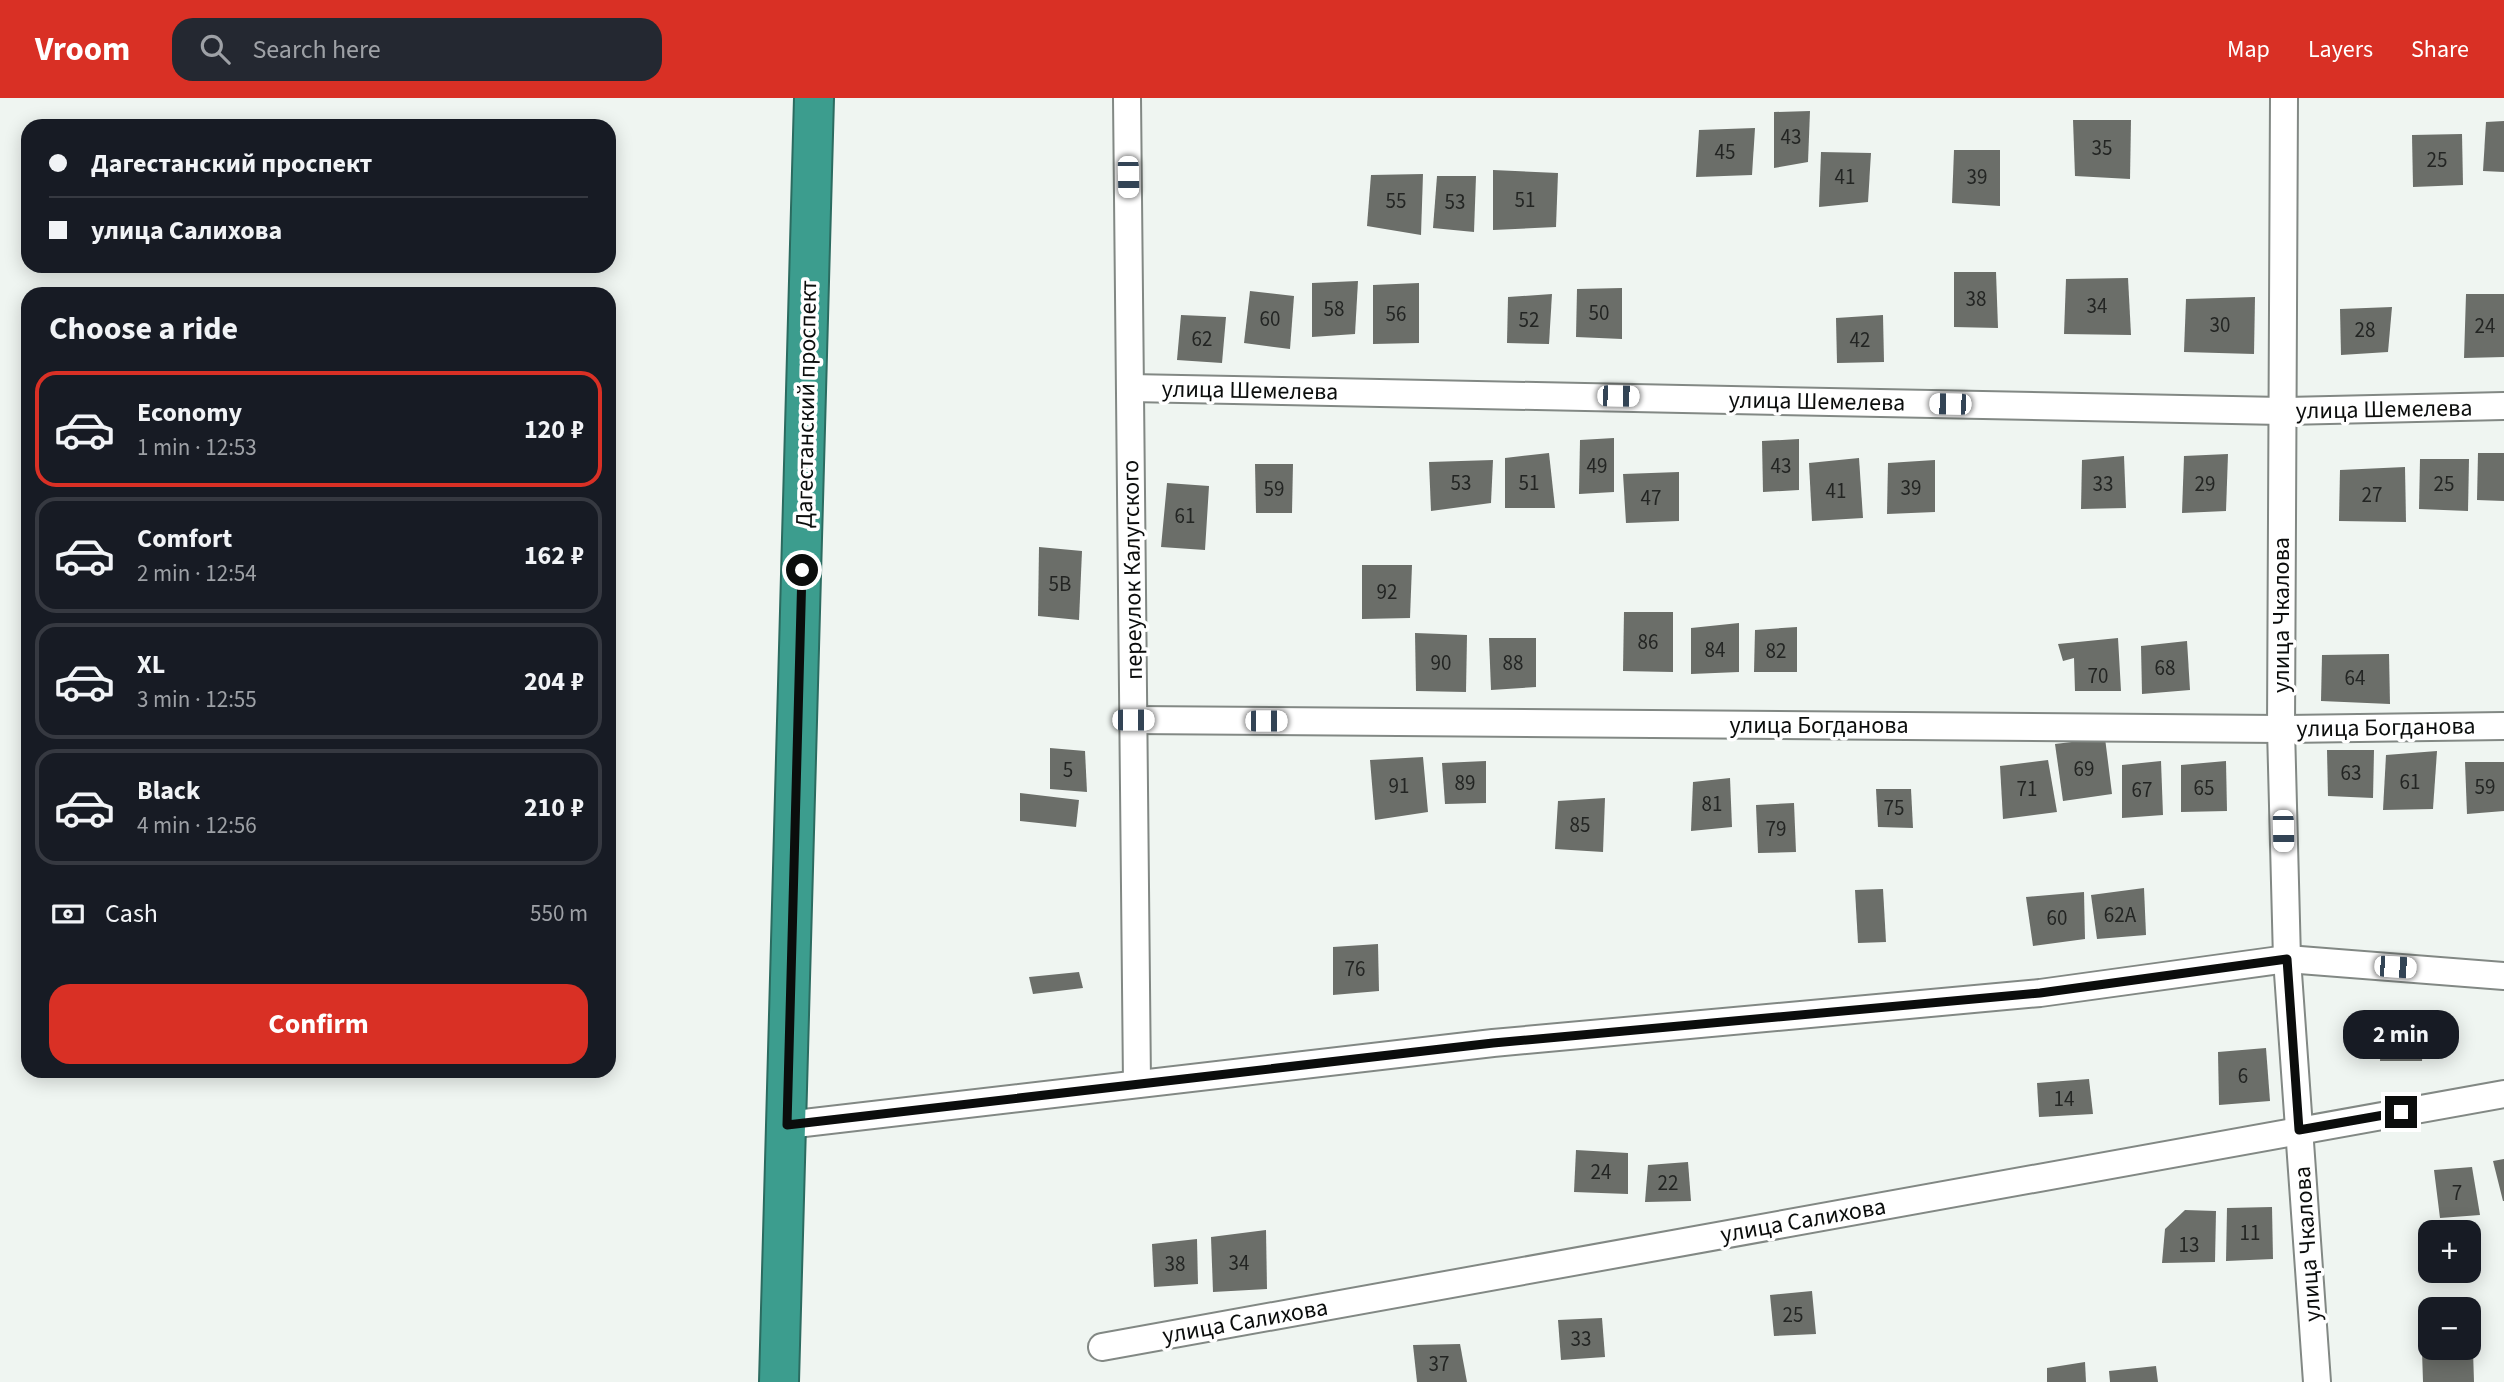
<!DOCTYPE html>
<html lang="en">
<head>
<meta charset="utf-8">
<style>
  body { margin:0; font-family:"Source Sans 3",sans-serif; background:#242831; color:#f1f3f6; height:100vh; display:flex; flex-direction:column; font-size:26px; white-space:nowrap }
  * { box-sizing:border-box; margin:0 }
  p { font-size:23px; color:#9ea1a6 }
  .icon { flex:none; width:38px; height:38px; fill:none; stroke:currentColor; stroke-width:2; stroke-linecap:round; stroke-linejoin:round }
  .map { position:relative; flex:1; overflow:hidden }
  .side { position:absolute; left:21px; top:189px; width:595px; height:791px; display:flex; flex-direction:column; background:#171b24; border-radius:21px; box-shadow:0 4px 18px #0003 }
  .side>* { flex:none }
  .guide { position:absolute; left:21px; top:21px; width:595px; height:154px; border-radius:21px; box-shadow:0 4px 18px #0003; display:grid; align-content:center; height:154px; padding:0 28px; background:#171b24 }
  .controls { position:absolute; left:2418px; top:1122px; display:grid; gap:14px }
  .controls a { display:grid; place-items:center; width:63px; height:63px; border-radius:14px; background:#171b24; box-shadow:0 4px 18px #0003; font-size:35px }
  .end { position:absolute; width:32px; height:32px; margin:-16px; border:9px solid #0b0d0c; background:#fff; box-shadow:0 0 0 4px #fff }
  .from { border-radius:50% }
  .bubble { position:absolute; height:49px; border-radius:21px; background:#171b24; box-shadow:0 4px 18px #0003; font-size:23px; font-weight:700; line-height:49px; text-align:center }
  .car { position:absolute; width:21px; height:42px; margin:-21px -10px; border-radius:9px; box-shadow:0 0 5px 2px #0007; background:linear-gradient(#fff 24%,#345 0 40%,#fff 0 76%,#345 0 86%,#fff 0) }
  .guide b { display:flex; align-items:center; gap:24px; height:66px; font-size:26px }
  .guide b+b { border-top:2px solid #363941 }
  .guide i { width:18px; height:18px; background:#f1f3f6 }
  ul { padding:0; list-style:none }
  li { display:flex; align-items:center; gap:21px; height:116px; margin:0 14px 10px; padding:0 14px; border:4px solid #363941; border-radius:21px }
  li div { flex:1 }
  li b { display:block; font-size:26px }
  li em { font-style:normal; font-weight:700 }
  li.current { border-color:#d93025 }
  li>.icon { width:63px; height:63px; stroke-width:1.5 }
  h2 { padding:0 28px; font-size:32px; line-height:84px }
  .pay { display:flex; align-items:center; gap:18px; height:77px; padding:0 28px; font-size:26px }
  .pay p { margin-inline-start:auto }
  .button { display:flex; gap:14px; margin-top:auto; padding:14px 28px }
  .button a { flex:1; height:80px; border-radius:21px; background:#d93025; color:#fff; font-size:28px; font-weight:700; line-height:80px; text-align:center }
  header { display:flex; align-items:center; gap:42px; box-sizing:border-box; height:98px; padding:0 35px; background:#d93025; color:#fff }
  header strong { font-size:33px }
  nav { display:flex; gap:38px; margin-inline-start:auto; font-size:24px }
  .search { width:490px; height:63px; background:#242831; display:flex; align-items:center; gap:18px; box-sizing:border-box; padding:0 24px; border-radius:21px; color:#9ea1a6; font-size:26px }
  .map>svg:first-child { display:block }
  .building { fill:#6b6e69 }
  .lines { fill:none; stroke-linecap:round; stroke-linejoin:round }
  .street-casing { stroke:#828884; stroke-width:30 }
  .highway-casing { stroke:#2b6b60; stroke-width:42 }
  .street { stroke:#fff; stroke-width:26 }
  .highway { stroke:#3c9d8e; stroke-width:38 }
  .route { stroke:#0b0d0c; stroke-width:9 }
  .labels { text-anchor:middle; stroke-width:7; stroke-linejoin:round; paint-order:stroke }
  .number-label { font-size:21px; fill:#232523 }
  .street-label { font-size:24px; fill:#0b0d0c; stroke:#fff }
</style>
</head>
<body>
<header>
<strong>Vroom</strong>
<div class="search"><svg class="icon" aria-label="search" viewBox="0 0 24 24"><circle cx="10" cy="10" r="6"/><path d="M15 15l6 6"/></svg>Search here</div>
<nav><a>Map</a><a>Layers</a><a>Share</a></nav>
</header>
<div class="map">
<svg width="2504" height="1284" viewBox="0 0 2504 1284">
  <rect width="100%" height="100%" fill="#eff5f1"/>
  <g class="building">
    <path d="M1810,13L1808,64L1774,70V14Z"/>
    <path d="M2073,22H2131L2130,81L2075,78Z"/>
    <path d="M2504,23V74L2483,73L2486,24Z"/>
    <path d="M1755,30L1752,77L1696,79L1699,32Z"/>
    <path d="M2462,36L2463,87L2413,89L2412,37Z"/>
    <path d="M1954,52H2000V108L1952,105Z"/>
    <path d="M1821,54L1871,55L1868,104L1819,109Z"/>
    <path d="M1493,72L1558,75L1556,129L1493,132Z"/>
    <path d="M1423,76L1421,137L1367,128L1371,77Z"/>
    <path d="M1437,78H1476L1474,134L1433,130Z"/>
    <path d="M1954,174H1996L1998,230L1954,229Z"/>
    <path d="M2128,180L2131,237L2064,236L2066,181Z"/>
    <path d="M1358,183L1355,236L1312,239V185Z"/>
    <path d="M1419,185V245L1373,246V187Z"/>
    <path d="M1622,190V241L1576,239L1577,191Z"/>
    <path d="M1250,193L1294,198L1290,251L1244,245Z"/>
    <path d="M1552,196L1549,246L1507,245L1508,199Z"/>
    <path d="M2466,196H2504V259L2464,260Z"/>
    <path d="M2255,199L2254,256L2184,254L2186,201Z"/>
    <path d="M2392,209L2388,254L2341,257L2340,211Z"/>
    <path d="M1181,217L1226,219L1222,265L1177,262Z"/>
    <path d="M1883,217L1884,264L1837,265L1836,220Z"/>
    <path d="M1614,340V394L1579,396L1580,342Z"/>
    <path d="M1799,341V392L1763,394L1762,343Z"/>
    <path d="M1549,355L1555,410H1505V360Z"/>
    <path d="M2478,355H2504V403L2477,402Z"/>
    <path d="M2228,356L2226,413L2182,415L2184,358Z"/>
    <path d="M2124,358L2126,410L2081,411L2082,362Z"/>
    <path d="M1859,360L1863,420L1812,423L1809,365Z"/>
    <path d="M2420,361H2469L2468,413L2419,411Z"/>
    <path d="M1493,362L1491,405L1431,413L1429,364Z"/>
    <path d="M1935,362V414L1887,416L1888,365Z"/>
    <path d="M1255,366H1293L1292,415H1256Z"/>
    <path d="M2405,369L2406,424L2339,423L2340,372Z"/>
    <path d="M1679,374V423L1626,425L1623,376Z"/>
    <path d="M1167,385L1209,388L1205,452L1161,449Z"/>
    <path d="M1039,449L1082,453L1079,522L1038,518Z"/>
    <path d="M1362,467H1412L1410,520L1362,521Z"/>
    <path d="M1624,514H1673V574L1623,573Z"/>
    <path d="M1739,525V574L1691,576V530Z"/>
    <path d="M1797,529V574H1754L1755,532Z"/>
    <path d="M1415,535L1467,537L1466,594L1416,593Z"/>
    <path d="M1489,540H1536V589L1491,592Z"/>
    <path d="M2118,540L2121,593H2075L2074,560L2063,563L2058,546Z"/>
    <path d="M2187,543L2190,592L2142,596L2141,548Z"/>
    <path d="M2389,556L2390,606L2321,603L2322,557Z"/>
    <path d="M2105,640L2112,696L2063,703L2055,646Z"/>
    <path d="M1050,650L1085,653L1087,694L1050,691Z"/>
    <path d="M2327,652H2374L2373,700L2328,698Z"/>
    <path d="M2437,653L2433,711L2383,712L2386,657Z"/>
    <path d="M1423,659L1428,714L1375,722L1370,662Z"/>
    <path d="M2048,662L2057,714L2003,721L2000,668Z"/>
    <path d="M1486,663V705L1445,706L1442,665Z"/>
    <path d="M2161,663L2163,717L2122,720V667Z"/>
    <path d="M2226,663L2227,713L2181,714V667Z"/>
    <path d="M2465,664H2504V713L2467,716Z"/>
    <path d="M1730,680L1732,729L1691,733L1693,684Z"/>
    <path d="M1876,691H1911L1913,730L1878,729Z"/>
    <path d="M1020,695L1079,702L1076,729L1020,723Z"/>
    <path d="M1605,700L1603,754L1555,751L1558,703Z"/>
    <path d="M1794,705L1796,754L1758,755L1756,707Z"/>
    <path d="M2144,790L2146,837L2097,841L2091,797Z"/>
    <path d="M1883,791L1886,844L1858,845L1855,792Z"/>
    <path d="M2084,794L2085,841L2033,848L2026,799Z"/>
    <path d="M1378,846L1379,893L1333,897V849Z"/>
    <path d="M1079,874L1083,890L1033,896L1029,879Z"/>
    <path d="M2424,924L2422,963H2380L2382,925Z"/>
    <path d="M2266,950L2270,1003L2219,1007L2218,954Z"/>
    <path d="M2089,981L2093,1016L2039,1019L2037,985Z"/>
    <path d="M1576,1052L1628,1055V1096L1574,1094Z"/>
    <path d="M2504,1061V1103H2503L2493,1063Z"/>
    <path d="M1688,1064L1691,1103L1645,1104L1648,1067Z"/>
    <path d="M2472,1069L2480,1117L2440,1120L2434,1072Z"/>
    <path d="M2272,1109L2273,1161L2226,1163L2227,1110Z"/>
    <path d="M2185,1112L2216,1113L2215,1164L2162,1165L2165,1131Z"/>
    <path d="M1266,1132L1267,1191L1213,1194L1211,1139Z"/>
    <path d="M1197,1141L1198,1186L1154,1189L1152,1146Z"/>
    <path d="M1812,1193L1816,1236L1774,1238L1770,1197Z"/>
    <path d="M1602,1220L1605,1259L1561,1262L1558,1222Z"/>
    <path d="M2421,1221H2431V1250H2469V1221H2472L2474,1284H2423Z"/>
    <path d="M1460,1246L1467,1284H1417L1413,1247Z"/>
    <path d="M2085,1264L2086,1284H2047V1270Z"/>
    <path d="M2156,1268L2158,1284H2110L2109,1273Z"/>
  </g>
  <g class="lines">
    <defs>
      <g id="street">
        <path d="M1127,0L1137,986"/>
        <path d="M2284,0L2281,631L2287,861L2317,1284"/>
        <path d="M1130,290L2282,313L2504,308"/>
        <path d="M1133,622L2281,631L2504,628"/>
        <path d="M787,1027L1493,945L2040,895L2287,861L2504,878"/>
        <path d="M1102,1249L2504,996"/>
      </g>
      <path id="highway" d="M779,1284L814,0"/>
    </defs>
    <use href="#street" class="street-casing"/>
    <use href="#highway" class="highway-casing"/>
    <use href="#street" class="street"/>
    <use href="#highway" class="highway"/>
  </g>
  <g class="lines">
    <path class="route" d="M802,472L787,1027L1493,945L2040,895L2287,861L2299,1032L2401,1014"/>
  </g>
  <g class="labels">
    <g class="number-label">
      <text x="1791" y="46">43</text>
      <text x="2102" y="57">35</text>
      <text x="1725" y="61">45</text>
      <text x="2437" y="69">25</text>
      <text x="1845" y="86">41</text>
      <text x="1977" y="86">39</text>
      <text x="1525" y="109">51</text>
      <text x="1396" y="110">55</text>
      <text x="1455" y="111">53</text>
      <text x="1976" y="208">38</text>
      <text x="2097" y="215">34</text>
      <text x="1334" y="218">58</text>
      <text x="1599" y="222">50</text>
      <text x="1396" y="223">56</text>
      <text x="1270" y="228">60</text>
      <text x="1529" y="229">52</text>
      <text x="2220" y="234">30</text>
      <text x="2485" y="235">24</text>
      <text x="2365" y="239">28</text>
      <text x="1202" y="248">62</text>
      <text x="1860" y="249">42</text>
      <text x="1597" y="375">49</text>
      <text x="1781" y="375">43</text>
      <text x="1461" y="392">53</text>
      <text x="1529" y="392">51</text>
      <text x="2103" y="393">33</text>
      <text x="2205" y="393">29</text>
      <text x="2444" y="393">25</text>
      <text x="1911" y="397">39</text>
      <text x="1274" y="398">59</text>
      <text x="1836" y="400">41</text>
      <text x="2372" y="404">27</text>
      <text x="1651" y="407">47</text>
      <text x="1185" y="425">61</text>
      <text x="1060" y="493">5В</text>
      <text x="1387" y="501">92</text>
      <text x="1648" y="551">86</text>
      <text x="1715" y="559">84</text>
      <text x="1776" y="560">82</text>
      <text x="1441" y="572">90</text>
      <text x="1513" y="572">88</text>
      <text x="2165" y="577">68</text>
      <text x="2098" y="585">70</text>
      <text x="2355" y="587">64</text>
      <text x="2084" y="678">69</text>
      <text x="1068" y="679">5</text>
      <text x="2351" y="682">63</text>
      <text x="2410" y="691">61</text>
      <text x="1465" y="692">89</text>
      <text x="1399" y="695">91</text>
      <text x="2485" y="696">59</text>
      <text x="2204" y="697">65</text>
      <text x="2027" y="698">71</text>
      <text x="2142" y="699">67</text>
      <text x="1712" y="713">81</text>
      <text x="1894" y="717">75</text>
      <text x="1580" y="734">85</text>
      <text x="1776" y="738">79</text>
      <text x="2120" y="824">62А</text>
      <text x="2057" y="827">60</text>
      <text x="1355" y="878">76</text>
      <text x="2243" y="985">6</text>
      <text x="2064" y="1008">14</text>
      <text x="1601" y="1081">24</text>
      <text x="1668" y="1092">22</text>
      <text x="2457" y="1102">7</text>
      <text x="2250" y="1142">11</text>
      <text x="2189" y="1154">13</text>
      <text x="1239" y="1172">34</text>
      <text x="1175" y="1173">38</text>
      <text x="1793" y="1224">25</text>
      <text x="1581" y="1248">33</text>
      <text x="1439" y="1273">37</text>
    </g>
    <g class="street-label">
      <text transform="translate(1250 292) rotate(1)" y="8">улица Шемелева</text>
      <text transform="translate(1817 303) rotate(1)" y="8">улица Шемелева</text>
      <text transform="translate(806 306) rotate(-89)" y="8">Дагестанский проспект</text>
      <text transform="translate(2384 311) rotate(-1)" y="8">улица Шемелева</text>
      <text transform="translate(1132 472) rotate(-91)" y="8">переулок Калугского</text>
      <text transform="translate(2281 517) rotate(-90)" y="8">улица Чкалова</text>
      <text x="1819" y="635">улица Богданова</text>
      <text transform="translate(2386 629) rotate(-1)" y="8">улица Богданова</text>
      <text transform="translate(1803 1122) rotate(-10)" y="8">улица Салихова</text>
      <text transform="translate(2307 1146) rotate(-94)" y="8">улица Чкалова</text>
      <text transform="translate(1245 1223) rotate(-10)" y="8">улица Салихова</text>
    </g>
  </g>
</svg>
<div class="controls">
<a>+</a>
<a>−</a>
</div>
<i class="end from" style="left:802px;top:472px"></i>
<i class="end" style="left:2401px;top:1014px"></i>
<div class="bubble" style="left:2343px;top:912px;width:116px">2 min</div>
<i class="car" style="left:1128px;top:79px;rotate:179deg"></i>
<i class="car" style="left:1618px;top:298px;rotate:91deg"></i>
<i class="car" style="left:1950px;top:306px;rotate:271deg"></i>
<i class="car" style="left:1133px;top:622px;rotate:90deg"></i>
<i class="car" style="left:1266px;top:623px;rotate:90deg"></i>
<i class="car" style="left:2283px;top:733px;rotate:179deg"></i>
<i class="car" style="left:2395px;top:869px;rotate:94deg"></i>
<div class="guide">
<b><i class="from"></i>Дагестанский проспект</b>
<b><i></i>улица Салихова</b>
</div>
<section class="side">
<h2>Choose a ride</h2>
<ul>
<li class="current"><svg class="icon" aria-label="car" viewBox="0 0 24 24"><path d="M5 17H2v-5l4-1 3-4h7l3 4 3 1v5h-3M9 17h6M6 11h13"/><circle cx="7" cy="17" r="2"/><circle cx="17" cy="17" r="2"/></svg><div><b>Economy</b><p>1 min · 12:53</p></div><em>120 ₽</em></li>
<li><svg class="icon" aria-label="car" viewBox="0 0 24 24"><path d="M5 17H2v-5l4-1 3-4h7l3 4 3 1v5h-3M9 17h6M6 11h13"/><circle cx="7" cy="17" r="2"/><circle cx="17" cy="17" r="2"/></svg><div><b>Comfort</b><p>2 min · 12:54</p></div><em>162 ₽</em></li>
<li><svg class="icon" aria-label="car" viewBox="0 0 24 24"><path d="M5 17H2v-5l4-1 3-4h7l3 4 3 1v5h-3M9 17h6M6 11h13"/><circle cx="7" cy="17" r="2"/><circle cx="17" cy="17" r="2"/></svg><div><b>XL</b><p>3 min · 12:55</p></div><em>204 ₽</em></li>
<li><svg class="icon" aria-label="car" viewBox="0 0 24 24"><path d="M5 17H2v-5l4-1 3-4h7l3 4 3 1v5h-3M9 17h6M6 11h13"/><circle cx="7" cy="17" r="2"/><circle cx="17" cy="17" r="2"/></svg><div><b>Black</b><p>4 min · 12:56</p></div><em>210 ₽</em></li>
</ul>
<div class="pay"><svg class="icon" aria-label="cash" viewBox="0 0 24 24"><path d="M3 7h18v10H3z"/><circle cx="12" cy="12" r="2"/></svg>Cash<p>550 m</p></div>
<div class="button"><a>Confirm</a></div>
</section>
</div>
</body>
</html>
